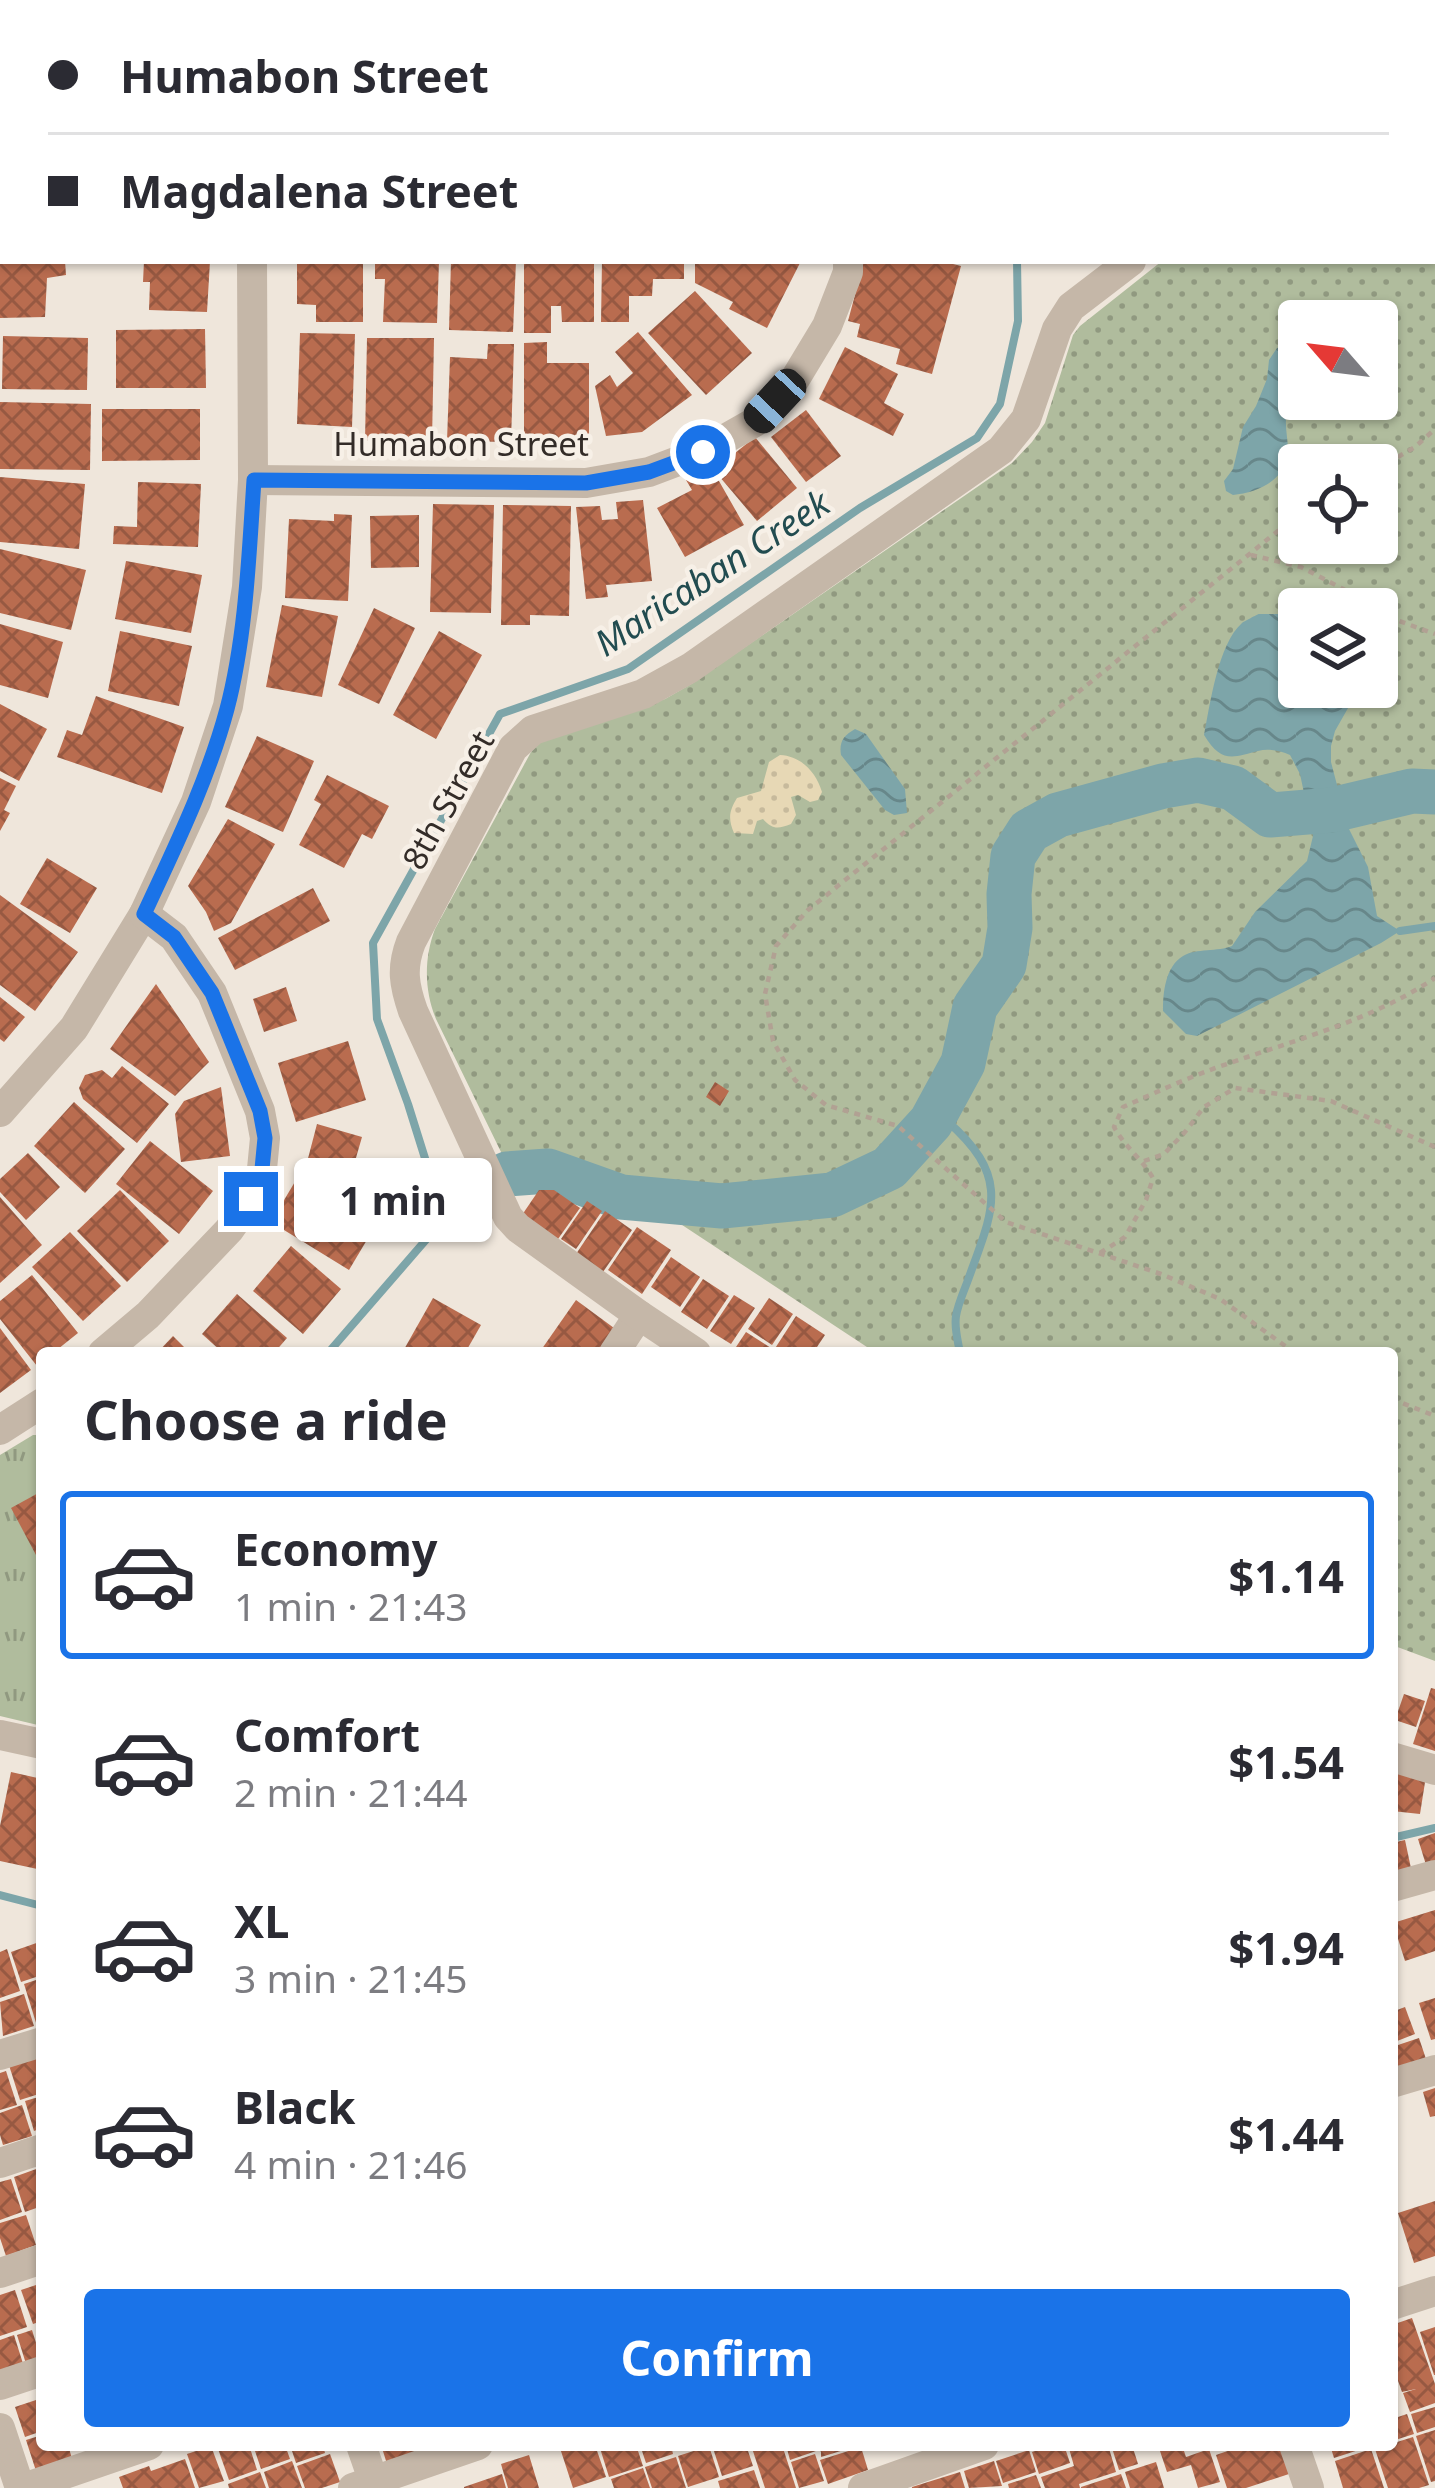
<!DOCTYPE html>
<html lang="en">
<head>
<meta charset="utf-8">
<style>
  body { margin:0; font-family:"Noto Sans",sans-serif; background:#f7f7f7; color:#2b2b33; height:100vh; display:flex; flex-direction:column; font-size:45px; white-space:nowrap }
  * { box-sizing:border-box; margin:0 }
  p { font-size:39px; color:#7c7c81 }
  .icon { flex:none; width:66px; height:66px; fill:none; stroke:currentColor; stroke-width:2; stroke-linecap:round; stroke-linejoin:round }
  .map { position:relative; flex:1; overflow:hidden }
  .drawer { position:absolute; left:36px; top:1347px; width:1362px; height:1104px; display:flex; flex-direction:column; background:#fff; border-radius:12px; box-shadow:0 3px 9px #0004 }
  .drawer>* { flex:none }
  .hud { position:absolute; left:0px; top:0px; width:1437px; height:264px; box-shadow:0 3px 9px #0004; display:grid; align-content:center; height:264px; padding:0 48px; background:#fff }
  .needle { width:78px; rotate:298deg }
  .buttons { position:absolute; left:1278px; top:300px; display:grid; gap:24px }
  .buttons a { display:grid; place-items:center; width:120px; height:120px; border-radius:12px; background:#fff; box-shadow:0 3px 9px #0004; font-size:60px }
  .end { position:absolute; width:54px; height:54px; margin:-27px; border:15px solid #1a73e8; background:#fff; box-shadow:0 0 0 6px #fff }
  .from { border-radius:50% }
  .bubble { position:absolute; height:84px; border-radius:12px; background:#fff; box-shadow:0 3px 9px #0004; font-size:39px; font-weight:700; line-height:84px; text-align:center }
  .car { position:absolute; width:36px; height:72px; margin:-36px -18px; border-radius:15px; box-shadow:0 0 9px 3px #0007; background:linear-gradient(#222 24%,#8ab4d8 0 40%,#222 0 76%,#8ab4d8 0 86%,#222 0) }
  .hud b { display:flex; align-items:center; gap:42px; height:114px; font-size:45px }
  .hud b+b { border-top:3px solid #e1e1e2 }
  .hud i { width:30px; height:30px; background:#2b2b33 }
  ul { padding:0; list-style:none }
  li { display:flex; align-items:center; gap:36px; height:168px; margin:0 24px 18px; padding:0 24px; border:6px solid transparent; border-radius:12px }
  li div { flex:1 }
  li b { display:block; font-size:45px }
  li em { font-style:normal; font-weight:700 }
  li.selected { border-color:#1a73e8 }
  li>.icon { width:108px; height:108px; stroke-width:1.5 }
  h2 { padding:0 48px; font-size:54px; line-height:144px }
  .primary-button { display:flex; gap:24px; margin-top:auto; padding:24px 48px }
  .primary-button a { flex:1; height:138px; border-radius:12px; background:#1a73e8; color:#fff; font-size:48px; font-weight:700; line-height:138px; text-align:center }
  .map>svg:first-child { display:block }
  .grass { fill:url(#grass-dots); fill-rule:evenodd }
  .sand { fill:url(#sand-dots) }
  .park { fill:url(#park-tufts) }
  .water { fill:url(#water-waves) }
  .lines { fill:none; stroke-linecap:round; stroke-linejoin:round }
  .stream { stroke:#7da5a9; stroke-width:8 }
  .river { stroke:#7da5a9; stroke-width:45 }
  .building { fill:url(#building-cross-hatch) }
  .path { stroke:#b1a193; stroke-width:4.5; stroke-dasharray:6 6; stroke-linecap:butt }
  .minor { stroke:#c5b7a8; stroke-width:30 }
  .route { stroke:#1a73e8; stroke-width:15 }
  .labels { text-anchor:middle; stroke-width:9; stroke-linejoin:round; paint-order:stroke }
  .street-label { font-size:33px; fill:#332c28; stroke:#f7f0e7 }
  .water-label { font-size:36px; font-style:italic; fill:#224c50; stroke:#f7f0e7 }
</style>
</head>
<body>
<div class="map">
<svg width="1435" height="2488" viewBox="0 0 1435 2488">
  <defs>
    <pattern id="grass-dots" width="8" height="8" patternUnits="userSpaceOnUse" patternTransform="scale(3)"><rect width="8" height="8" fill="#b0bc9d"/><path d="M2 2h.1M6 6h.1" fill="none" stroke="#909980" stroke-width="1.8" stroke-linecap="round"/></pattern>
    <pattern id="sand-dots" width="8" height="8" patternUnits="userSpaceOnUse" patternTransform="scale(3)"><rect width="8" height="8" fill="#e7d8b5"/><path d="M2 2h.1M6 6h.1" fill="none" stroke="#c7ba9c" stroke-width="1.8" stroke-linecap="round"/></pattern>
    <pattern id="park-tufts" width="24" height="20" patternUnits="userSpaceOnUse" patternTransform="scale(3)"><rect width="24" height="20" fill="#b0bc9d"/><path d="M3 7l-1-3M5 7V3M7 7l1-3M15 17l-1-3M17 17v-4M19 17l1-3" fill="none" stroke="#909980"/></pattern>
    <pattern id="water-waves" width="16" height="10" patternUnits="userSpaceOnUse" patternTransform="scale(3)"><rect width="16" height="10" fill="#7da5a9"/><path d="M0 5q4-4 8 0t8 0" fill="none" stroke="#67878a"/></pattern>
    <pattern id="building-cross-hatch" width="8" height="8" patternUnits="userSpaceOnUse" patternTransform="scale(3)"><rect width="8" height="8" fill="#b96c4f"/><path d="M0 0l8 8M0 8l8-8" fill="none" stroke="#975942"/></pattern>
  </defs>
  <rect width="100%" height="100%" fill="#efe6db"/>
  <path class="grass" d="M1435,37V1661L1392,1645V1353H876L617,1182L502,1154L436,1019C424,990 424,958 435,929L531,752L539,743L665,699L693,683L1012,463L1032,442L1045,423L1073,335L1080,326L1162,261H1434ZM1299,321H1377V399H1299ZM1299,465H1377V543H1299ZM1299,609H1377V687H1299Z"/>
  <path class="sand" d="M780,755C801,756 816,772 822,792L818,800L810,802L798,795L791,797L796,815L791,824C778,829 773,830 763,819L757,821L753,834L734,833C728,819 729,811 737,798L761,791L769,762Z"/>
  <path class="park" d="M33,1435H42V1726L0,1716V1455Z"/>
  <g class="water">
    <path d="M1292,343L1299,344C1299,371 1291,387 1287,411C1284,425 1288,438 1288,450C1288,479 1258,493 1233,495L1226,491L1224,481L1233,469L1243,427L1256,406L1267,379L1269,360L1277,348Z"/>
    <path d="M1259,614H1280L1299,628V687H1360L1335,731L1331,746V762L1348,827L1368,867L1377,916L1400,931L1381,943L1197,1036L1186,1034L1163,1011C1163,993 1165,967 1183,956C1196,948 1218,952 1232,946L1255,912L1307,861L1313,836L1300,774L1290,755C1280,751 1269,748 1258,751C1232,758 1221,763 1204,735C1210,705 1218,644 1242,623C1243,622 1258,614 1259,614Z"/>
    <path d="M855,729L866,734L905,789L907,813L894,815L885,810L841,755C839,742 843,736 855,729Z"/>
  </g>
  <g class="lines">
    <g class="stream">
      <path d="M1046,3L1047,0"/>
      <path d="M1400,931L1435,926"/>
      <path d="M931,1122L947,1121C1012,1178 993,1210 968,1280C964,1291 958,1304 956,1316C954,1328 958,1341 960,1353"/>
      <path d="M328,1353L444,1219L408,1104L377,1019L373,943L500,714L628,669L860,508L977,438L1000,404L1018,321L1017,261"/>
      <path d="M1392,1838L1435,1828"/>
      <path d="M0,1895L42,1906"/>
    </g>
    <path class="river" d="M444,1219L466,1192L507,1174L548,1171L621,1197L722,1206L832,1195L889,1168L931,1122L963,1063L975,1007L1004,965L1010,928L1009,894L1013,856L1029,831L1058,815L1163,786L1198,780L1233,788L1270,815L1332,810L1412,791L1435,792"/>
  </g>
  <g class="building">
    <path d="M0,261H65L66,275L47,278L45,317L0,318Z"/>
    <path d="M144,261H210L207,312L149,310L150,282H143Z"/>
    <path d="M297,261H363V322H316V305L297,304Z"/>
    <path d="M375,261H439L437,323L383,322L385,279H375Z"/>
    <path d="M451,261H516L513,332L449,330Z"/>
    <path d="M524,261H594V322H562L561,306H551V333H524Z"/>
    <path d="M602,261H684V279H653L652,296H629V322H601Z"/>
    <path d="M695,261H764L770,264L772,261H801L767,328L729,309L733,302L695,283Z"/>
    <path d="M864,261H953V264L961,266L932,374L896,364L900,349L857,337L860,324L848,321Z"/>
    <path d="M695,291L752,353L706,395L648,333Z"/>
    <path d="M205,329L206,388H116V330Z"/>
    <path d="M638,332L692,395L642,432L606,436L595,386L610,375L617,387L633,373L615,352Z"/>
    <path d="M300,333L355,334L352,427L297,424Z"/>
    <path d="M3,336L88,338L87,390L2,389Z"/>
    <path d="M367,338H434L432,441H365Z"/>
    <path d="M547,342V363H589V439L524,440V343Z"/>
    <path d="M488,344H514L511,442L447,441L450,357L487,359Z"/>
    <path d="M845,347L898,374L884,403L904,414L893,436L819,399Z"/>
    <path d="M0,402L91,404L90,470L0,469Z"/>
    <path d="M102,409H200V460L102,461Z"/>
    <path d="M806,410L841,456L806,482L771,437Z"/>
    <path d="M755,437L797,488L757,521L714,470Z"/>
    <path d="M711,467L744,525L685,557L657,508L692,490L686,480Z"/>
    <path d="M0,477L85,484L79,549L0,542Z"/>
    <path d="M138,482L201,484L198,547L113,544L114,526L137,527Z"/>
    <path d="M643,500L652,581L606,585L608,597L586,599L576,507L600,506L602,520L618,519L616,502Z"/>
    <path d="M433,504L494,505L491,613L430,612Z"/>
    <path d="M503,505L571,506L569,616L530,615V625H501Z"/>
    <path d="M334,514L352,515L348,601L285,598L289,519L334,521Z"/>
    <path d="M419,515V567L371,568L370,516Z"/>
    <path d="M0,549L86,570L71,630L0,613Z"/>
    <path d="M126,561L202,575L191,633L115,619Z"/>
    <path d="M282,605L338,616L322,697L266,687Z"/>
    <path d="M374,608L415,628L379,704L338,685Z"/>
    <path d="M0,624L63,642L48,698L0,685Z"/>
    <path d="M120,631L192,646L179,706L108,691Z"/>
    <path d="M439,631L482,655L436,739L393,715Z"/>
    <path d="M1378,666L1394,668L1391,685L1377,683Z"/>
    <path d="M96,696L184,727L162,793L57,757L67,730L82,735Z"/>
    <path d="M0,704L47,729L19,781L0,771Z"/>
    <path d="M257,736L314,761L283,832L225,807Z"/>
    <path d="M327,775L389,806L372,839L362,834L344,868L299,845L321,804L314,800Z"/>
    <path d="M0,778L16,786L4,810L10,813L0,831Z"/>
    <path d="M228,819L275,844L231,923L214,931L206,912L188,886Z"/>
    <path d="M47,858L97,888L70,933L20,904Z"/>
    <path d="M313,888L330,921L235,970L218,938Z"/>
    <path d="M0,895L78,952L35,1011L0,985Z"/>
    <path d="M156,984L209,1062L175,1096L110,1049Z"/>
    <path d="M286,987L297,1021L264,1032L253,999Z"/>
    <path d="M0,997L25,1017L4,1042L0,1039Z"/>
    <path d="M348,1041L366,1100L296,1122L278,1063Z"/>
    <path d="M122,1066L169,1104L137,1143L83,1099L79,1088L85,1075L102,1070L112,1078Z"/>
    <path d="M715,1082L729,1091L720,1106L706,1097Z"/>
    <path d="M221,1087L230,1156L181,1162L175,1114L184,1101Z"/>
    <path d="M74,1102L125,1149L85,1193L34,1146Z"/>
    <path d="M317,1124L362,1137L349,1182L305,1170Z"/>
    <path d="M150,1141L213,1191L179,1234L116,1184Z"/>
    <path d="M28,1153L60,1187L26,1220L0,1192V1179Z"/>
    <path d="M299,1175L377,1223L349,1270L271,1222Z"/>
    <path d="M120,1190L169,1241L127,1282L77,1231Z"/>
    <path d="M539,1190H554L580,1208L558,1239L522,1215Z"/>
    <path d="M0,1197L42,1245L0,1283Z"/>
    <path d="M587,1201L602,1211L576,1249L561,1239Z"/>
    <path d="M605,1211L632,1230L603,1272L576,1254Z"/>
    <path d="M637,1227L671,1250L642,1294L608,1270Z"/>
    <path d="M70,1232L121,1286L83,1321L32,1267Z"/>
    <path d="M291,1246L341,1289L303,1334L253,1291Z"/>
    <path d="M671,1257L700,1277L680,1307L651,1287Z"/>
    <path d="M32,1275L78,1333L53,1353H42V1362L37,1366L0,1319V1301Z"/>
    <path d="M703,1279L729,1296L707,1329L681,1312Z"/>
    <path d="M237,1294L287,1338L274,1353H223L202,1334Z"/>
    <path d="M734,1295L755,1308L731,1344L710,1331Z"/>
    <path d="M433,1298L481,1325L465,1353H402Z"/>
    <path d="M769,1298L793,1314L772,1345L748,1329Z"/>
    <path d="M576,1300L614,1328L597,1353H539Z"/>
    <path d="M796,1316L825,1335L813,1353H772Z"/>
    <path d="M0,1328L31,1370L0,1393Z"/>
    <path d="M746,1332L771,1348L768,1353H732Z"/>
    <path d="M173,1336L190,1353H157Z"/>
    <path d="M42,1491V1552L36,1555L11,1508Z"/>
    <path d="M1431,1688L1435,1689V1751L1413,1744Z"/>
    <path d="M1404,1694L1425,1701L1416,1727L1395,1720Z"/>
    <path d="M11,1772L42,1779V1870L0,1861V1826Z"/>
    <path d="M1395,1772L1426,1776L1420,1814L1392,1811Z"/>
    <path d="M1435,1833V1866L1427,1868L1418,1839Z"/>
    <path d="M1405,1840L1412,1873L1392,1877V1843Z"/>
    <path d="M1435,1910V1951L1405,1961L1393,1923Z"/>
    <path d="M42,1941V1975L21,1982L11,1952Z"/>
    <path d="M7,1949L20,1991L0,1998V1952Z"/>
    <path d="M42,1978V2025L37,2026L24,1984Z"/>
    <path d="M24,1994L34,2026L3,2036L0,2002Z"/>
    <path d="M1435,1998V2039L1431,2040L1419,2003Z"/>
    <path d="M1405,2007L1415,2034L1392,2043V2012Z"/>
    <path d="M1419,2038L1427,2062L1395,2073L1392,2047Z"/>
    <path d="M42,2051V2093L20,2100L8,2062Z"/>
    <path d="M6,2071L17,2105L0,2110V2073Z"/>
    <path d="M1435,2088V2116L1430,2117L1423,2092Z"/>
    <path d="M42,2096V2128L34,2131L25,2101Z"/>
    <path d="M22,2105L32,2136L3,2145L0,2135V2113Z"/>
    <path d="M39,2168L42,2206L25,2212L14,2177Z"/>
    <path d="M11,2179L22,2212L0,2220V2182Z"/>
    <path d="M1435,2201V2256L1414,2263L1398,2213Z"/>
    <path d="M26,2215L36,2245L6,2256L0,2238V2223Z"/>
    <path d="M42,2283V2321L33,2324L21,2290Z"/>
    <path d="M15,2290L27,2327L0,2336V2295Z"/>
    <path d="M1412,2318L1435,2384V2403L1410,2412L1403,2393L1416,2389L1402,2392L1392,2364V2325Z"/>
    <path d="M1435,2327V2375H1434L1420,2332Z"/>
    <path d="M32,2330L42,2362L27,2367L17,2335Z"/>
    <path d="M14,2335L25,2370L0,2378V2340Z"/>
    <path d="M42,2398V2431L25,2437L15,2407Z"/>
    <path d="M1435,2407V2427L1417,2433L1411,2414Z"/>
    <path d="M1407,2414L1414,2434L1392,2441V2419Z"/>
    <path d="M1435,2430V2481L1431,2482L1416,2436Z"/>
    <path d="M42,2435V2445H68L73,2462L37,2474L26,2440Z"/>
    <path d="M1413,2437L1429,2485L1419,2488H1388L1375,2449Z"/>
    <path d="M221,2445H249L257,2470L229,2480L217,2446Z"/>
    <path d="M253,2445H285L290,2459L261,2469Z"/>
    <path d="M290,2445H323L325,2453L296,2463Z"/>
    <path d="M381,2445H416L420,2456L388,2467Z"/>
    <path d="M559,2445H595L606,2477L573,2488Z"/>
    <path d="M599,2445H636L643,2466L609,2477Z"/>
    <path d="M640,2445H671L673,2454L646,2463Z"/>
    <path d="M712,2445H746L753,2466L722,2476Z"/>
    <path d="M751,2445H782L796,2488H765Z"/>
    <path d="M786,2445H814L816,2451L790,2460Z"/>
    <path d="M817,2445H856L857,2446L821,2457V2452Z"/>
    <path d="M1054,2445H1064L1070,2463L1039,2474L1032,2452Z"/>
    <path d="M1068,2445H1108L1116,2472L1079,2484L1080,2488H1045L1041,2477L1074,2466Z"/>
    <path d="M1111,2445H1132L1138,2464L1119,2470Z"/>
    <path d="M1158,2445H1182L1186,2457L1209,2449L1220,2482L1198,2488L1191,2465L1167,2472Z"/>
    <path d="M1245,2445H1280L1289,2474L1246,2488H1227L1216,2455Z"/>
    <path d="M1330,2445H1371V2446L1334,2458Z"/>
    <path d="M211,2446L224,2481L199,2488L187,2454Z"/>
    <path d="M709,2446L719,2477L688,2487L678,2456Z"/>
    <path d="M861,2447L868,2470L828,2484L820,2460Z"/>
    <path d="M1371,2449L1384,2488H1343L1335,2461Z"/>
    <path d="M1029,2450L1036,2472L1003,2483L996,2461Z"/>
    <path d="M330,2454L340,2482L322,2488H305L297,2466Z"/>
    <path d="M815,2454L824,2481L799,2488L791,2462Z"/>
    <path d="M529,2455L539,2488H508L501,2464Z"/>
    <path d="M676,2457L686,2488H652L645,2467Z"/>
    <path d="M185,2459L195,2488H123L119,2477L149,2466L151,2471Z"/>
    <path d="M292,2461L302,2488H269L264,2472Z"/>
    <path d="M994,2461L1002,2486L969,2488L964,2471Z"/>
    <path d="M1156,2462L1164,2488H1130L1125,2472Z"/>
    <path d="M643,2468L650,2488H614L611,2479Z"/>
    <path d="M754,2470L760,2488H720L718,2481Z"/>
    <path d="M260,2472L266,2488H229L228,2484Z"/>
    <path d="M960,2472L965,2488H912V2487Z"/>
    <path d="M502,2474L506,2488H464V2487Z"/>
    <path d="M1121,2474L1126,2488H1081V2487Z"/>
    <path d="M1036,2475L1041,2488H1009L1008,2484Z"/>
  </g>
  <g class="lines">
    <g class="path">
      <path d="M1377,469L1415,447L1435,429"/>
      <path d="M1251,555L1301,567L1345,590L1370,609"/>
      <path d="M1377,613L1435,634"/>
      <path d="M1144,1161L1164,1154L1185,1132L1204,1107L1235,1088L1331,1101L1435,1147"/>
      <path d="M1100,1253L1125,1237L1146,1200L1153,1178C1142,1159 1125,1147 1114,1127L1123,1107C1157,1092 1191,1076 1227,1064C1298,1039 1372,1020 1435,978"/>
      <path d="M1295,1353L1220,1299L1161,1274L1006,1222L898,1126L826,1105L795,1080L773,1041L765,994L776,946L808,910L1299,514"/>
      <path d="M1392,1399L1435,1416"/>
    </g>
    <g class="minor">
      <path d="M761,0L764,3"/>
      <path d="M255,3V0"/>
      <path d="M1434,16H1435"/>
      <path d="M0,199H3"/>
      <path d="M253,480L586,483L649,472L702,452L755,422L795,379L827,326L848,272V261"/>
      <path d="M0,1112L74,1028L144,914L196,802L228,706L247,587L253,480L252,261"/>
      <path d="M103,1353L148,1315L229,1230L251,1199L262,1169L265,1138L260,1111L212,993L174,937L144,914"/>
      <path d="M614,1353L639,1315"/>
      <path d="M696,1353L639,1315L518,1228L508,1217L413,1011C404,985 401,968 411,942L513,748L533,730L643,694L690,668L1001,450L1026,419L1057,329L1071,307L1131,261"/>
      <path d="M0,1430L42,1403"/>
      <path d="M0,1735L42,1744"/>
      <path d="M1392,1757L1435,1770"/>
      <path d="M1392,1887L1435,1875"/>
      <path d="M0,2055L42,2042"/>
      <path d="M1392,2083L1435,2070"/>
      <path d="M0,2163L42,2149"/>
      <path d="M0,2273L42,2259"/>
      <path d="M1392,2305L1435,2291"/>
      <path d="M0,2385L42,2371"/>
      <path d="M0,2428L20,2488"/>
      <path d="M361,2445L376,2488"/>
      <path d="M1294,2445L1309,2488"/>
      <path d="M24,2488L149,2445"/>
      <path d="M353,2488L478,2445"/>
      <path d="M863,2488L984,2445"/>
    </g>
  </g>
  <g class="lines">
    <path class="route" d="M251,1199L262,1169L265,1138L260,1111L212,993L174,937L144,914C175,847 208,780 227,709C246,637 249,554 254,480L586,483L649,472L703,452"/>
  </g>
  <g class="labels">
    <g class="street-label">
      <text x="461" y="456">Humabon Street</text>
      <text transform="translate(448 800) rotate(-61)" y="12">8th Street</text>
    </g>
    <g class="water-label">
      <text transform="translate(712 573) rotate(-33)" y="13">Maricaban Creek</text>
    </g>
  </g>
</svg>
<div class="buttons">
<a><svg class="needle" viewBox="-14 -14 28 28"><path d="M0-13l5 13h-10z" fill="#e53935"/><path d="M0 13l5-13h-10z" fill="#7c7c81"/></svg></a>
<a><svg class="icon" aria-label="locate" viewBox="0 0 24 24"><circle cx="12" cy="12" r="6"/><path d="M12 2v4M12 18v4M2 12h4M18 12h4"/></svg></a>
<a><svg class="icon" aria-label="layers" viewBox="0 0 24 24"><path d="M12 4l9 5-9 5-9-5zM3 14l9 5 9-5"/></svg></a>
</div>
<i class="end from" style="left:703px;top:452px"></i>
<i class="end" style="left:251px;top:1199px"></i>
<div class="bubble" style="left:294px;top:1158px;width:198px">1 min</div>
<i class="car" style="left:775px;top:401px;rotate:223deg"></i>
<div class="hud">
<b><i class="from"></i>Humabon Street</b>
<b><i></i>Magdalena Street</b>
</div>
<section class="drawer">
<h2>Choose a ride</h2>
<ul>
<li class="selected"><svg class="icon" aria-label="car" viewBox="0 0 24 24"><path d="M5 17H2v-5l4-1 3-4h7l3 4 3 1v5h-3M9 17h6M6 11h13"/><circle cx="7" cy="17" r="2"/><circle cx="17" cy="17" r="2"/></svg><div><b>Economy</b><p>1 min · 21:43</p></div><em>$1.14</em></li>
<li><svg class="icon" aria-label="car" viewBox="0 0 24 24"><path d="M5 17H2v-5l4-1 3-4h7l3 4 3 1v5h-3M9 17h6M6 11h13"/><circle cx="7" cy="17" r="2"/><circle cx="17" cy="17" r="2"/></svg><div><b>Comfort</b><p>2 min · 21:44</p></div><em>$1.54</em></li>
<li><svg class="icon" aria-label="car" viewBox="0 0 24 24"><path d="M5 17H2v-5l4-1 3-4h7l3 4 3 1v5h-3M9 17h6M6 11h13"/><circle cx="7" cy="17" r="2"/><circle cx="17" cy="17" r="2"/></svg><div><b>XL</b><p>3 min · 21:45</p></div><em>$1.94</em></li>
<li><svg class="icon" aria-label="car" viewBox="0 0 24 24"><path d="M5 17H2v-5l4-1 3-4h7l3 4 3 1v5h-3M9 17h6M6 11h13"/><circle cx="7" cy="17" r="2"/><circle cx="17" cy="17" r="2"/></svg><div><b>Black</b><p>4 min · 21:46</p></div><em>$1.44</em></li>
</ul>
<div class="primary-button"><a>Confirm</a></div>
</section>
</div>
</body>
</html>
